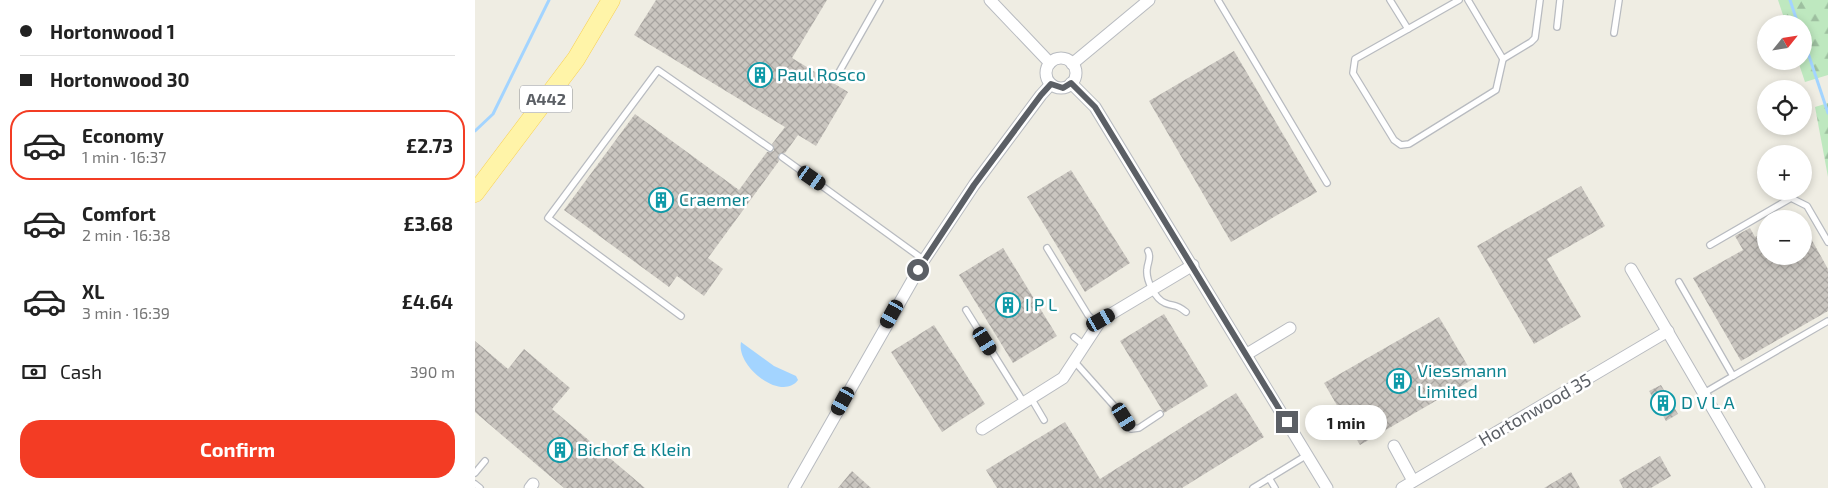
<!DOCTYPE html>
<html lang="en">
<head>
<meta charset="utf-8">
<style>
  body { margin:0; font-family:"Exo 2",sans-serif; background:#f2f2f2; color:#222; height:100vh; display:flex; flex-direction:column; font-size:19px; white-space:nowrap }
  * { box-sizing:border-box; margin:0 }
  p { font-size:16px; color:#767676 }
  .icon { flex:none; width:28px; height:28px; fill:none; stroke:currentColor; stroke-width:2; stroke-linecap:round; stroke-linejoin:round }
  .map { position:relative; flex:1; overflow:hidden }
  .drawer { display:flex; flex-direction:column; background:#fff; width:475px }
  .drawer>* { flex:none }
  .top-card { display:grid; align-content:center; height:110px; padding:0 20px; background:#fff }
  .needle { width:32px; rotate:60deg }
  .fabs { position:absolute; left:1282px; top:15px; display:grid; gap:10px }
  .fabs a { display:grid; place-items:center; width:55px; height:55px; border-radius:50%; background:#fff; box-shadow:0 2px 8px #0003; font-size:25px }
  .end { position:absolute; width:22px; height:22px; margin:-11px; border:6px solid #5b5f65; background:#fff; box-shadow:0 0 0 2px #fff }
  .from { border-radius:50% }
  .bubble { position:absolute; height:35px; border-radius:18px; background:#fff; box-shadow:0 2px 8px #0003; font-size:16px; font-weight:700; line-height:35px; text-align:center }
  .car { position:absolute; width:15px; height:30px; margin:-15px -8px; border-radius:6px; box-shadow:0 0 4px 1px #0007; background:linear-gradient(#222 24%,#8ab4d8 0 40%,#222 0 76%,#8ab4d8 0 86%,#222 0) }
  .top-card b { display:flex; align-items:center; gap:18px; height:48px; font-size:19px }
  .top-card b+b { border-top:1px solid #e0e0e0 }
  .top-card i { width:12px; height:12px; background:#222 }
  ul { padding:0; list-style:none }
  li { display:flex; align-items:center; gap:15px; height:70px; margin:0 10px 8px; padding:0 10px; border:2px solid transparent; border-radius:20px }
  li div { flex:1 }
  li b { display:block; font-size:19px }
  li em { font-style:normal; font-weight:700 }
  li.current { border-color:#f33c24 }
  li>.icon { width:45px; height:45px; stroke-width:1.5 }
  .pay { display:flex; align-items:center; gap:12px; height:55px; padding:0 20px; font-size:19px }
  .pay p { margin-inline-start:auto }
  .cta { display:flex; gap:10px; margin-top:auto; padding:10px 20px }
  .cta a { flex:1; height:58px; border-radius:20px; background:#f33c24; color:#fff; font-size:20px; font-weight:700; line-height:58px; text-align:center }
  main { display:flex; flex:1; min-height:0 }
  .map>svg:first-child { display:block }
  .forest { fill:url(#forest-firs) }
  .water { fill:#a3d4ff }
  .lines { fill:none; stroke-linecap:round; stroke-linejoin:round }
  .stream { stroke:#a3d4ff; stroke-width:3 }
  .building { fill:url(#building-cross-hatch) }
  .service-casing { stroke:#b8bbc0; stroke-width:8 }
  .minor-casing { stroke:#b8bbc0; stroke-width:13 }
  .primary-casing { stroke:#f9d051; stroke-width:19 }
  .service { stroke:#fff; stroke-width:5.5 }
  .minor { stroke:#fff; stroke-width:11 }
  .primary { stroke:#fff4a8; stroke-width:18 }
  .route { stroke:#5b5f65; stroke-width:6 }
  .labels { text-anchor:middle; stroke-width:5; stroke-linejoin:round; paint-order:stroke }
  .shield { fill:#fff; stroke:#8c8f93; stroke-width:1 }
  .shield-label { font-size:16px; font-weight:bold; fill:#5b5f65 }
  .culture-label { font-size:18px; fill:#0d838f; stroke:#fff; text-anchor:start }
  .street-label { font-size:18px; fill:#5b5f65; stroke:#fff }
</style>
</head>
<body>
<main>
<section class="drawer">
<div class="top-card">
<b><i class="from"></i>Hortonwood 1</b>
<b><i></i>Hortonwood 30</b>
</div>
<ul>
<li class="current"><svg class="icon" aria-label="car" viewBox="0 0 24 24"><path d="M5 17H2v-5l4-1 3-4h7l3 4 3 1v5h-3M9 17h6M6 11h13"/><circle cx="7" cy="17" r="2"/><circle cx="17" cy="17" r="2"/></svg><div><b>Economy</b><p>1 min · 16:37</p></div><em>£2.73</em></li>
<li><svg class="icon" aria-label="car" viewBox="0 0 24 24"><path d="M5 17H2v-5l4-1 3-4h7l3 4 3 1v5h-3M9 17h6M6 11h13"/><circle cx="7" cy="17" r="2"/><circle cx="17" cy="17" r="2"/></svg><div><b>Comfort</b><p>2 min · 16:38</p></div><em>£3.68</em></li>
<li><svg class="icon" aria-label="car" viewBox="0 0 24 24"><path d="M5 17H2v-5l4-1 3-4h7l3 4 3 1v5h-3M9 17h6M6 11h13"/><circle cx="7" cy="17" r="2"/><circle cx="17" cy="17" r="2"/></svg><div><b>XL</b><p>3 min · 16:39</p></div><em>£4.64</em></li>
</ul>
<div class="pay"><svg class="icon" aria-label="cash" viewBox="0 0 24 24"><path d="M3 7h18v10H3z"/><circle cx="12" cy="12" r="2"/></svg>Cash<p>390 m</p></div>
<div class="cta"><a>Confirm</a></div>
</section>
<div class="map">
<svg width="1353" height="488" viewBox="0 0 1353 488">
  <defs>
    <pattern id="forest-firs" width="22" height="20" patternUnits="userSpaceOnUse" patternTransform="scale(1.25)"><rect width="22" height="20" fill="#bee8bf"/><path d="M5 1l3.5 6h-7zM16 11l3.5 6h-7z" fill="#9dbf9f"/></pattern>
    <pattern id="building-cross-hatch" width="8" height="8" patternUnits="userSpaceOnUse" patternTransform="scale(1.25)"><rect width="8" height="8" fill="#cac6c0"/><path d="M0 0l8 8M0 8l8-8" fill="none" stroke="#a7a4a0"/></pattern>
  </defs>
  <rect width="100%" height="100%" fill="#efede3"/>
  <g class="forest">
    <path d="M1303,0H1353V75L1330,82L1323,61H1329V24H1311Z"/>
    <path d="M1353,103V177L1340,107Z"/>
  </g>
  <path class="water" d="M266,342L299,366L321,376L323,380C307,402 261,367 266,342Z"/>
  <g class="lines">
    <g class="stream">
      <path d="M1315,0L1323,24"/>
      <path d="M1329,41L1353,113"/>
      <path d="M0,131L18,114L74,0"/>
    </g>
  </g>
  <g class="building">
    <path d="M181,0H352L317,58L373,92L341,146L323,135L310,153L303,155L304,161L233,258L248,269L229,296L202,276L194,287L89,210L160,114L264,190L292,152L299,151L297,144L310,127L159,35Z"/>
    <path d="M759,51L842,192L756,242L674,101Z"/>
    <path d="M596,170L655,263L610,292L552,197Z"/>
    <path d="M1106,186L1130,226L1072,259L1106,317L1059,344L1002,246Z"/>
    <path d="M1329,226L1353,269V311L1266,361L1218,278L1268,250L1260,236L1275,228L1280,237L1291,231V256H1329Z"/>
    <path d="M528,248L582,336L538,363L484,275Z"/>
    <path d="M689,314L733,386L689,413L645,341Z"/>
    <path d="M964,317L1000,378L885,445L849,383Z"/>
    <path d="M459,325L510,404L467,432L416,352Z"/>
    <path d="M0,341L33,369L49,349L95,388L77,409L170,488H89L0,412Z"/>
    <path d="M1186,385L1203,414L1191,421L1174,391Z"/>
    <path d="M761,393L789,437L707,488H522L511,470L590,422L625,479Z"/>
    <path d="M1185,456L1196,476L1176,488H1148L1144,480Z"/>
    <path d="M377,471L396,488H363Z"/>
    <path d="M1096,472L1105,488H1069Z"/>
  </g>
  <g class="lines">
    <defs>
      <g id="service">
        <path d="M743,0L852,183"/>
        <path d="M915,0L933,29L880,59L878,73L919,140L926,145L934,144L1021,90L1028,59"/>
        <path d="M993,0L1028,59L1056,42L1060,38L1065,0"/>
        <path d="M1082,27L1085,0"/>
        <path d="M933,29L984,0"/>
        <path d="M1139,33L1144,0"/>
        <path d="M363,74L405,0"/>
        <path d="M307,157L449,260"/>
        <path d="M1235,245L1316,198L1332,206L1353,242"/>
        <path d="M572,248L613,315L623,325"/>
        <path d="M673,251C677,258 672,263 672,270C671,280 680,299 690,303C700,307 700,303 711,312"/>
        <path d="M1204,282L1258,376L1229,393"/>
        <path d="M491,310L549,403"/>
        <path d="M206,316L73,218L183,70L295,148"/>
        <path d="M599,337L609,345"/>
        <path d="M599,361L649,417L656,429L664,428L685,414"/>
        <path d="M1258,376L1353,321"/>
        <path d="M556,398L569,420"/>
        <path d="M0,473L10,461"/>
        <path d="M794,478L800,488"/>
        <path d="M0,484L5,488"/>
        <path d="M778,488L832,455"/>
      </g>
      <g id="minor">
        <path d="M515,0L575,63"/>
        <circle cx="586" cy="73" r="15"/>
        <path d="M597,64L674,0"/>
        <path d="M596,83L620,107L852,488"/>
        <path d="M1156,269L1284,488"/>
        <path d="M772,354L815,328"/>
        <path d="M507,429L588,378L626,320L718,265"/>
        <path d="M919,446L938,481"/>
        <path d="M55,488L58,484"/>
        <path d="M319,488L449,260L499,185L566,95L576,84"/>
        <path d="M927,488L1193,331"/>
      </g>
      <path id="primary" d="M0,193L101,59L136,0"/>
    </defs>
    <use href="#service" class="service-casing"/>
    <use href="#minor" class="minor-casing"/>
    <use href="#primary" class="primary-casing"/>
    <use href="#service" class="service"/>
    <use href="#minor" class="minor"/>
    <use href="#primary" class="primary"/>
  </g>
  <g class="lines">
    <path class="route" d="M443,270L499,185L566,95L576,84L588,88L596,83L620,107L812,422"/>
  </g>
  <defs>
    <symbol id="building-ring" viewBox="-11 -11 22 22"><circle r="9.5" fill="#fff" stroke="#0f9aa8" stroke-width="1.5"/><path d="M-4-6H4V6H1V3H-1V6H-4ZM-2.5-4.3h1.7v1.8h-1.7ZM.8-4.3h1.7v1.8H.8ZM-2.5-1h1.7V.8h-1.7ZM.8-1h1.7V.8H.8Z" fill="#0f9aa8"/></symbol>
  </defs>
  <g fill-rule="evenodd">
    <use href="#building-ring" x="271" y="61" width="28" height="28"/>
    <use href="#building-ring" x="172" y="186" width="28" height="28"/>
    <use href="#building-ring" x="519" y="291" width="28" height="28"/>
    <use href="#building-ring" x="910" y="367" width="28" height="28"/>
    <use href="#building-ring" x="1174" y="389" width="28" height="28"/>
    <use href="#building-ring" x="71" y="436" width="28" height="28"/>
  </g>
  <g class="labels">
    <rect class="shield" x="45" y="85.5" width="52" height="27" rx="4"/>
    <g class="shield-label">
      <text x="71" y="105">A442</text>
    </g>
    <g class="culture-label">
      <text x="302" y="81">Paul Rosco</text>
      <text x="204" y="206">Craemer</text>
      <text x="550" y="311">I P L</text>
      <text x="942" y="377">Viessmann<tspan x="942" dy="21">Limited</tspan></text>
      <text x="1206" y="409">D V L A</text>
      <text x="102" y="456">Bichof &amp; Klein</text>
    </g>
    <g class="street-label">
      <text transform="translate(1060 410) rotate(-30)" y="6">Hortonwood 35</text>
    </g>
  </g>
</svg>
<div class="fabs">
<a><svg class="needle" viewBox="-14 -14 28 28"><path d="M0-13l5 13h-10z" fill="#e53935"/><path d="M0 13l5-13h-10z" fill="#767676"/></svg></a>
<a><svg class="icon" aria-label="locate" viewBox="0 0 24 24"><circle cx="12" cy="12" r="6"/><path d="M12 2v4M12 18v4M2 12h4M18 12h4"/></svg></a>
<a>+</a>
<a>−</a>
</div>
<i class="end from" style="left:443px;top:270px"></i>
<i class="end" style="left:812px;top:422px"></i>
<div class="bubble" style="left:830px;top:405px;width:82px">1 min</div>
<i class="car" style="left:337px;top:178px;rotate:125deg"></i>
<i class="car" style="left:417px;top:314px;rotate:209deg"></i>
<i class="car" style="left:626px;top:320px;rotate:60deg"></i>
<i class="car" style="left:510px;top:341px;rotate:148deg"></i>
<i class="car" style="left:368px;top:401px;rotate:209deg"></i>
<i class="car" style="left:649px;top:417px;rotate:148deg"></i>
</div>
</main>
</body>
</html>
